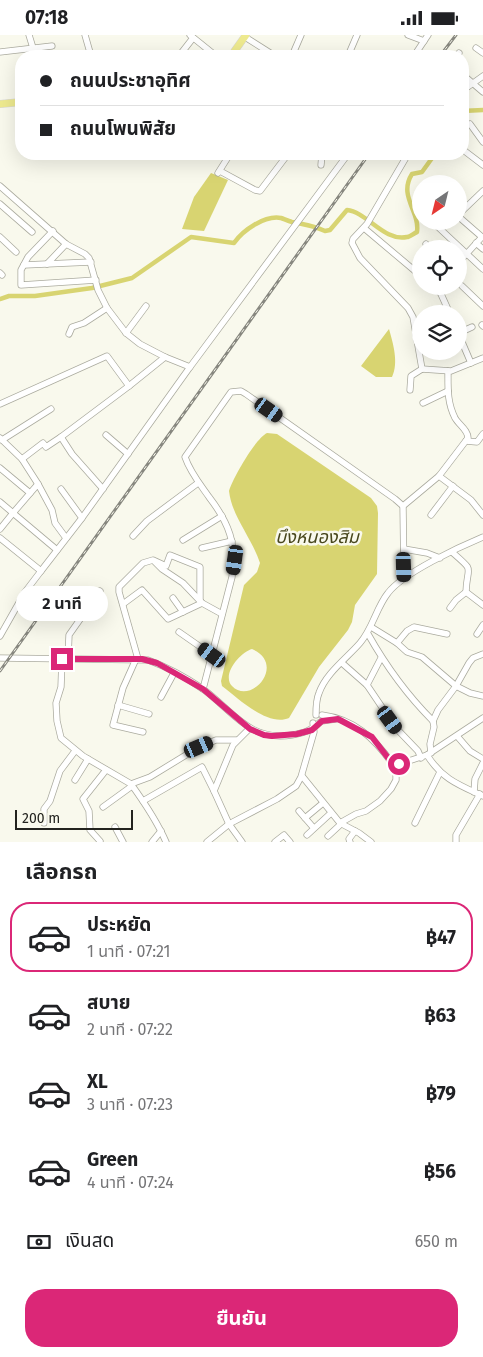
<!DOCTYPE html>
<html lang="th">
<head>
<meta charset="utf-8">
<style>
  body { margin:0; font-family:"Fira Sans","Noto Sans Thai",sans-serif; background:#f2f2f2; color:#202124; height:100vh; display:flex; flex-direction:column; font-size:19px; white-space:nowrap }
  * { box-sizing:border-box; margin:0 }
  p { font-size:16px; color:#757577 }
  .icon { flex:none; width:28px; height:28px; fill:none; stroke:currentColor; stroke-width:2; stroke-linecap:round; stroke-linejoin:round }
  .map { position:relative; height:807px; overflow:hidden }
  .sheet { display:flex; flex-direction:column; background:#fff; flex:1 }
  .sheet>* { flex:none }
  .top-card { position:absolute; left:15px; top:15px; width:454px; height:110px; border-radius:20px; box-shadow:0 5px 20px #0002; display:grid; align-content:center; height:110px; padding:0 25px; background:#fff }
  .needle { width:32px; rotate:215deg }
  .tools { position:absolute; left:412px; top:140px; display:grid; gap:10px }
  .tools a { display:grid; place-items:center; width:55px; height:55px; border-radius:50%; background:#fff; box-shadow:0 5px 20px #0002; font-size:25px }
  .scale { position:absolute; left:15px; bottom:12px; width:118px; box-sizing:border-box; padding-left:5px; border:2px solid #23231f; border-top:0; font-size:14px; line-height:18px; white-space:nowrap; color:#23231f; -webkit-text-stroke:4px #f9f9ed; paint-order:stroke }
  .end { position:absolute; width:22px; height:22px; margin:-11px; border:6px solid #db2777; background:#fff; box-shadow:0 0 0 2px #fff }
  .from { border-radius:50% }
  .bubble { position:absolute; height:35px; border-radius:18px; background:#fff; box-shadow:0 5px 20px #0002; font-size:16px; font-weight:700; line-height:35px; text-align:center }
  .car { position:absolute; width:15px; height:30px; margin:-15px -8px; border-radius:6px; box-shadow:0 0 4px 1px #0007; background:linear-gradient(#222 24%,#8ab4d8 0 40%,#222 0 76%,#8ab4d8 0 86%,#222 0) }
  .top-card b { display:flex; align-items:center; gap:18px; height:48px; font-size:19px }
  .top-card b+b { border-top:1px solid #e0e0e0 }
  .top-card i { width:12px; height:12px; background:#202124 }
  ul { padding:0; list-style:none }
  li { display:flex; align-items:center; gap:15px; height:70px; margin:0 10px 8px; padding:0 15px; border:2px solid transparent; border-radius:20px }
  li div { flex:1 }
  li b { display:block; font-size:19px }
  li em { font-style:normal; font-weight:700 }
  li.selected { border-color:#db2777 }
  li>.icon { width:45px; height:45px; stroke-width:1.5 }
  h2 { padding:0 25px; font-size:22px; line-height:60px }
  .pay { display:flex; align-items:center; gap:12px; height:55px; padding:0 25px; font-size:19px }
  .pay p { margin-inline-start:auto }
  .button { display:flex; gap:10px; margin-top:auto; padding:10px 25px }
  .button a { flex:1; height:58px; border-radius:20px; background:#db2777; color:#fff; font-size:20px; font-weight:700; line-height:58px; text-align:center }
  .status { display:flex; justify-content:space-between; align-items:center; height:35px; padding:0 25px; background:#fff; direction:ltr }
  .status svg { height:14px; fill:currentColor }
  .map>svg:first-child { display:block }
  .water { fill:#d8d471; fill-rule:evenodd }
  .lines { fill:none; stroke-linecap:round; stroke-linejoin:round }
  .canal { stroke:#d8d471; stroke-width:4.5 }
  .minor-casing { stroke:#abab9f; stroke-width:7 }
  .major-casing { stroke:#d7d7d7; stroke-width:8 }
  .minor { stroke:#fff; stroke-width:5.5 }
  .major { stroke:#eeea8f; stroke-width:7 }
  .rail-casing { stroke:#87877f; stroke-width:3 }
  .rail { stroke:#f9f9ed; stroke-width:1; stroke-dasharray:4; stroke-linecap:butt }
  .route { stroke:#db2777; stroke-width:6 }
  .labels { text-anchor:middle; stroke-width:5; stroke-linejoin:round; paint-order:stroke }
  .water-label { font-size:18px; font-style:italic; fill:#48471d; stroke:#f9f9ed }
</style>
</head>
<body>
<div class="status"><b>07:18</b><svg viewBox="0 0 49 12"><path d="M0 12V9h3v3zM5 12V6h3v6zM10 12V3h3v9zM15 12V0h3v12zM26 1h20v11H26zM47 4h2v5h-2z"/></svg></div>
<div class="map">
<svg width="483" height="807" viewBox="0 0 483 807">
  <rect width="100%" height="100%" fill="#f9f9ed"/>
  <g class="water">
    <path d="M211,138L228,145L204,196L182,194L194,162Z"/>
    <path d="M389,294C393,308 399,328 392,342H376L361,331Z"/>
    <path d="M267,398L277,399L371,463L377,471L378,478L377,539L355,570L352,587L348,595L319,632L289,683C268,692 239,664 222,651L221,646L244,550L257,537L260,528C252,503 232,482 229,456C233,443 255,404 267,398ZM252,614C287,629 251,671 232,651C221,639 241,617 252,614Z"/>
  </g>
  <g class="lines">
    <g class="canal">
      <path d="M462,76L483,75"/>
      <path d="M0,264L9,261H35L92,253L132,243L191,202L234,208C243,195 265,180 281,183C284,184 288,186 292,187C306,190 312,190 325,196L330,195L347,175C367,177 384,207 407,202C410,202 414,198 417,197C420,176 398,161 412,139L422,137L435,119"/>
    </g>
    <defs>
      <g id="minor">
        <path d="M29,0L33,13"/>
        <path d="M85,0L91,21"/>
        <path d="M190,0L216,21"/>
        <path d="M408,0L424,6"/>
        <path d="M245,2L275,21"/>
        <path d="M476,13L483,18"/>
        <path d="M0,17L52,11"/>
        <path d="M179,21L193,3"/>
        <path d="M292,21L301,0"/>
        <path d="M348,21L357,0"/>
        <path d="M414,21L428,0"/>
        <path d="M457,21L459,18"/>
        <path d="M462,39L483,57"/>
        <path d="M462,56L483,41"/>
        <path d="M470,89L483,107"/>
        <path d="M462,114L483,130"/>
        <path d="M408,119L367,189L353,204L352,208L360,223L408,273L413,282L422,334"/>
        <path d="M321,130L322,119"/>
        <path d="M220,136L255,155L260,156L288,119"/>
        <path d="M218,138L230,119"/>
        <path d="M0,151L66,209L85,219L89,223L98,255L107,273"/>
        <path d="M0,169L32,197"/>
        <path d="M459,179L483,156"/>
        <path d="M459,182L482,202L459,227"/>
        <path d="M445,186L438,192L483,234"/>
        <path d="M364,193L421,241"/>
        <path d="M53,196L28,222L21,235V250L96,245"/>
        <path d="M0,202L16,217"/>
        <path d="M476,208L483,214"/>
        <path d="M426,209L430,214"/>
        <path d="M47,229L66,209"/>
        <path d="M24,230L91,227"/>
        <path d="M0,238L2,240"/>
        <path d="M434,251L441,259L450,279"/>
        <path d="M462,251L483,271"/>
        <path d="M146,271L126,298L140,309L165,322"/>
        <path d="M482,290L483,291"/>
        <path d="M459,298L472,292"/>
        <path d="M69,299L72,292L84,288L107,273L126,298"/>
        <path d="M459,300L471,328"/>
        <path d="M190,332L348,119"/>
        <path d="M422,334L451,336L483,323"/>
        <path d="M410,355L411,341L422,334"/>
        <path d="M423,368L448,356"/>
        <path d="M0,369L107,321L129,351L61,402"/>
        <path d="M106,400L128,419"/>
        <path d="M0,403L22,424L38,449"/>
        <path d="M2,405L51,374"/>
        <path d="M466,406L477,407L483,399"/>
        <path d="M22,424L43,408L46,412L61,402L72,419L103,454"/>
        <path d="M0,433L30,458"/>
        <path d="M439,441L468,403C468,395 459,390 455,383C447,367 448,353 448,336"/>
        <path d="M0,467L13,478L0,494"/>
        <path d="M431,480L453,451"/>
        <path d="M82,483L190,332L165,322L129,351"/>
        <path d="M133,501L147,486L198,448"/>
        <path d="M0,503L41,536L25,557L0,601"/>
        <path d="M183,505L222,481"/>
        <path d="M202,513L232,506"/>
        <path d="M404,514L427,518L440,523"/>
        <path d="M57,515L13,478L38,449L52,475L55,488L66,503"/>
        <path d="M452,517C476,538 467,529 466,557L483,570"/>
        <path d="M155,527L162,534L183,548L202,568L222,579"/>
        <path d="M41,536L82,483L61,454"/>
        <path d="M404,543L403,471L439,441L471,465L483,480"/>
        <path d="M173,563L183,577"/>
        <path d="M123,569L142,555L168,584L202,568"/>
        <path d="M450,573L456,565L466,557"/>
        <path d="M371,592L397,608L407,617L422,622L456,651L470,658L483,661"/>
        <path d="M179,597L212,620"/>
        <path d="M368,599C386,631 407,660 433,686"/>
        <path d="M477,599L483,590"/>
        <path d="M397,608L407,596L414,592L447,599"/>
        <path d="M0,623L148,625C167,632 187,643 203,654C233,676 249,707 292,700C303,698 311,696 319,688"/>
        <path d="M62,624L61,652L56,668L57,686L61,703L83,721L131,749L150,742L199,712L216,705H236"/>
        <path d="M68,624L69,600L100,556"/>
        <path d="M136,624L123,653L113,690L143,697"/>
        <path d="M138,624L119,557V552L143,528L153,525L166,531L170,520L200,532V566"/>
        <path d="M342,628L367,650L396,693L418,716L421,723"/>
        <path d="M367,650L381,623"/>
        <path d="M203,654L232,542C237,509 229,488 209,462C200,449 190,437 185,422L231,357L241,356L246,359L395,464L403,471"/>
        <path d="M161,662L174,638"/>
        <path d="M118,670L149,679"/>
        <path d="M316,680C316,673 316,665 319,658C326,638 347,623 360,608C373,593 376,573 388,558C403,538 459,512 483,502"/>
        <path d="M322,680C354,684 374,703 392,728L396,730L427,720L483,683"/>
        <path d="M322,686L336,684"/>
        <path d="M457,701L470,716L483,724"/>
        <path d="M431,718L430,709L434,692L433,686L438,675L456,651L469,628L473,623L483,619"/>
        <path d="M427,720C442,744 459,750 483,761"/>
        <path d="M302,741L340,788L359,798L371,807"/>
        <path d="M75,745L88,724"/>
        <path d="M131,749C144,767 157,786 166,807"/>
        <path d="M474,757L475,744L483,728"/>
        <path d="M143,766L202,732L214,756"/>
        <path d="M103,772L132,751"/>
        <path d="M299,776L312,791"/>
        <path d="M305,783L323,768"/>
        <path d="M44,788V774L50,766L60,736L75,716"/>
        <path d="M340,788L356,779L366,776L380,766L391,754L396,745V730"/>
        <path d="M415,788L440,737"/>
        <path d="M115,792L123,807"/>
        <path d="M307,800L331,778"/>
        <path d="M328,801L341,789"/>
        <path d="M100,806L90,795L89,776L83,764L106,735"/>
        <path d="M152,807L161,796"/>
        <path d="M207,807L229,789L277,764L296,751L301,742L314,697L313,688"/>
        <path d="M242,807L229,789L214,756L233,710L249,694"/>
        <path d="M275,807L284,800L290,807"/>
        <path d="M350,807L349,804L355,796"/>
        <path d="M456,807V800L480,759"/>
      </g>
      <g id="major">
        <path d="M231,21L246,0"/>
        <path d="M0,69L21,67"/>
      </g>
    </defs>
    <use href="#minor" class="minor-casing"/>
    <use href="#major" class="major-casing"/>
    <use href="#minor" class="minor"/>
    <use href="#major" class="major"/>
    <defs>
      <g id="rail">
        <path d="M440,21L456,0"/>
        <path d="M0,636L369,119"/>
      </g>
    </defs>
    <use href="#rail" class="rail-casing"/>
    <use href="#rail" class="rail"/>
  </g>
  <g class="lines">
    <path class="route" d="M62,624H142L157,628L203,654L250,694L264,700L272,701L297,699L312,695L322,686L338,684L372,702L392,728L399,729"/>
  </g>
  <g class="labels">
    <g class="water-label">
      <text x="317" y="508">บึงหนองสิม</text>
    </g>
  </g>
</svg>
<div class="tools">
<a><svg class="needle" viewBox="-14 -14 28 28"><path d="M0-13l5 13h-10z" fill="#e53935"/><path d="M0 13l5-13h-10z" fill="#757577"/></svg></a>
<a><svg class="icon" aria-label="locate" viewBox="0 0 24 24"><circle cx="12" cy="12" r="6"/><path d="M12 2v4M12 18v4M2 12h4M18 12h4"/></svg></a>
<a><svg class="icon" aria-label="layers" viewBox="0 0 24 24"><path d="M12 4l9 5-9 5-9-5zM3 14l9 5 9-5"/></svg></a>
</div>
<div class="scale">200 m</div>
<i class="end from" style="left:399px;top:729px"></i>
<i class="end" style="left:62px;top:624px"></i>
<div class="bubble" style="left:16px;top:551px;width:92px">2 นาที</div>
<i class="car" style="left:269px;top:375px;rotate:125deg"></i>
<i class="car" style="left:235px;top:525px;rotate:188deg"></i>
<i class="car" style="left:404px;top:532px;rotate:178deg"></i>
<i class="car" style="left:212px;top:620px;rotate:306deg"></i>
<i class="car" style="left:390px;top:685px;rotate:144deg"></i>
<i class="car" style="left:199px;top:712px;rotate:67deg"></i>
<div class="top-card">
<b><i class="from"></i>ถนนประชาอุทิศ</b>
<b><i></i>ถนนโพนพิสัย</b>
</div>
</div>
<section class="sheet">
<h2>เลือกรถ</h2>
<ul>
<li class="selected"><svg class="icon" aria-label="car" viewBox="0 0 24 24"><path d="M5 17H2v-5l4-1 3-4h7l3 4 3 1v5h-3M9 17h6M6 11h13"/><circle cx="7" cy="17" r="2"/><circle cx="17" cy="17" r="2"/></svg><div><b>ประหยัด</b><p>1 นาที · 07:21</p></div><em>฿47</em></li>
<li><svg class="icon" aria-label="car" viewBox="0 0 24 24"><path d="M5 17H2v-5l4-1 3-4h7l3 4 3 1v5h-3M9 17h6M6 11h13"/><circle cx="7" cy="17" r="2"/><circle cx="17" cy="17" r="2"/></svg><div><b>สบาย</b><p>2 นาที · 07:22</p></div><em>฿63</em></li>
<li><svg class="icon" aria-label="car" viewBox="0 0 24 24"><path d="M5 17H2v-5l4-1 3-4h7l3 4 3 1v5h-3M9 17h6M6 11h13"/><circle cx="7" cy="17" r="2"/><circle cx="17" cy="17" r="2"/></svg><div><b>XL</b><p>3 นาที · 07:23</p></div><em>฿79</em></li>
<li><svg class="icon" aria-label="car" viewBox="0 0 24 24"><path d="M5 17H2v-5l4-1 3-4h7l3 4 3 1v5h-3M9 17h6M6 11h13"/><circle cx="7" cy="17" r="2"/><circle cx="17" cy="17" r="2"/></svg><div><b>Green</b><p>4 นาที · 07:24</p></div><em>฿56</em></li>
</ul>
<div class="pay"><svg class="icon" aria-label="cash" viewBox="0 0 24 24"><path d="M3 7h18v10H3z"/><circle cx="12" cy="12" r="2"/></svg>เงินสด<p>650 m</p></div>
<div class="button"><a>ยืนยัน</a></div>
</section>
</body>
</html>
